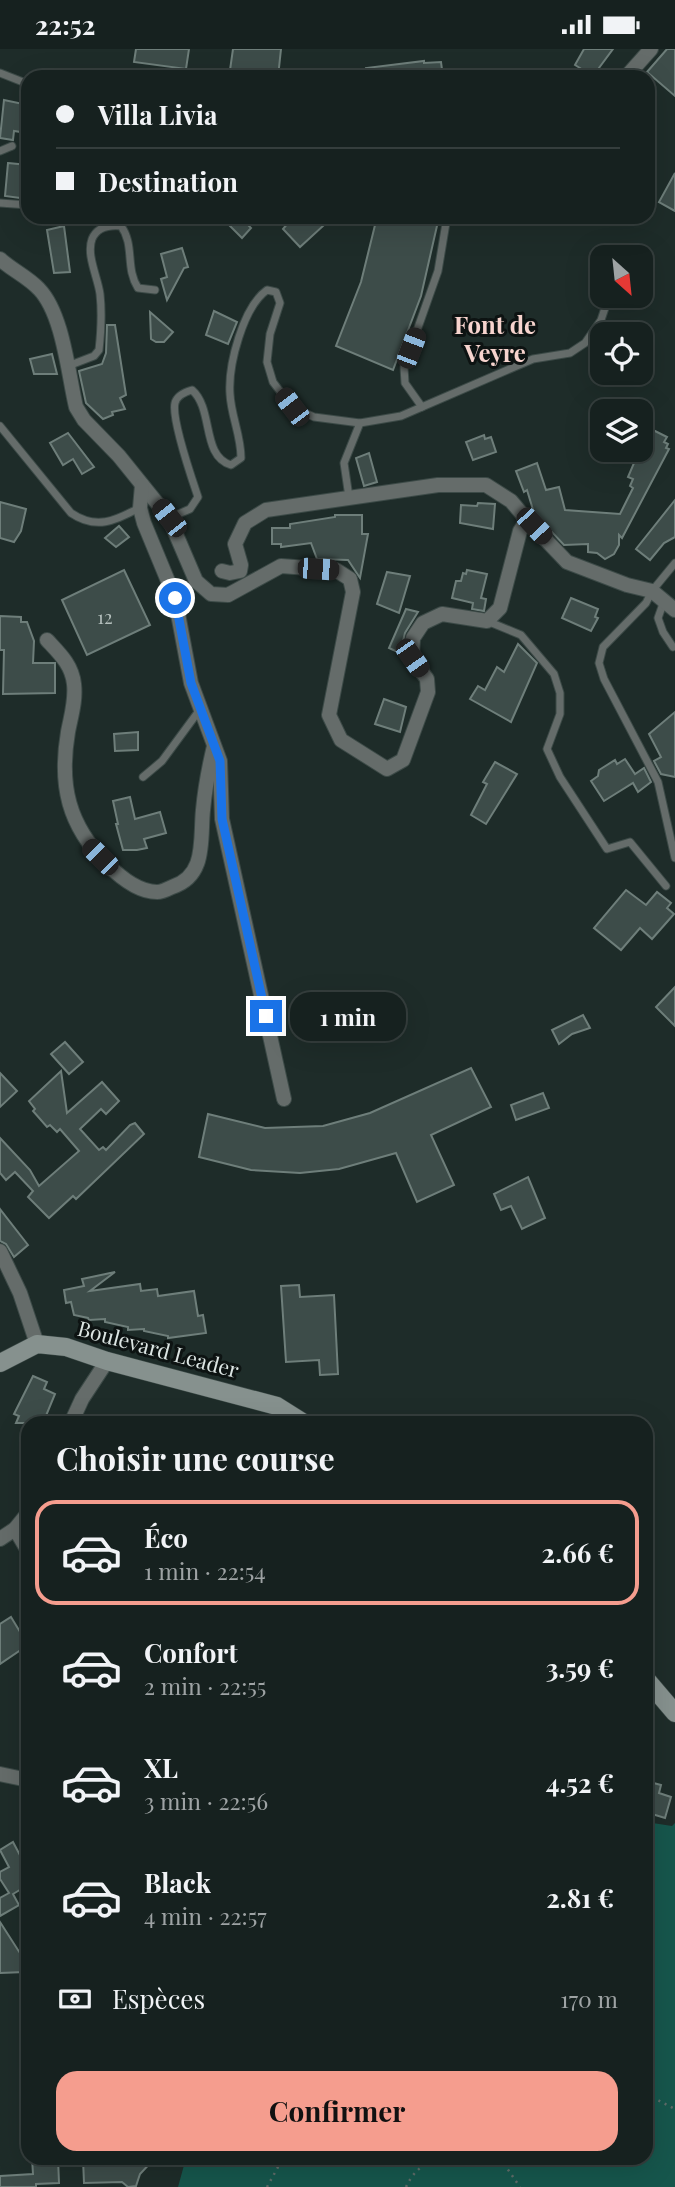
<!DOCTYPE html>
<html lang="fr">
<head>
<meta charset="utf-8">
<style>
  body { margin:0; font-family:"Playfair Display",serif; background:#1f2928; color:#f1f3f6; height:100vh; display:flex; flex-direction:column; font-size:26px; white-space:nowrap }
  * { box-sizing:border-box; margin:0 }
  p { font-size:23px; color:#9ea3a4 }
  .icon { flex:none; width:38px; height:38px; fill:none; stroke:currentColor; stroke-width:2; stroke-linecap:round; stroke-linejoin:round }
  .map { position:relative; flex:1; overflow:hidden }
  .sheet { position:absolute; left:21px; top:1367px; width:632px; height:749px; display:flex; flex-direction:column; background:#16211f; border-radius:21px; box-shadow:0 7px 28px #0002,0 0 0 2px #353e3d }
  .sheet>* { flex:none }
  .top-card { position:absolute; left:21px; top:21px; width:634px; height:154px; border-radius:21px; box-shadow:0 7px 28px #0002,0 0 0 2px #353e3d; display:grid; align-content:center; height:154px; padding:0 35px; background:#16211f }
  .needle { width:46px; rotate:153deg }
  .fabs { position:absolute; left:590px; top:196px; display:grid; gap:14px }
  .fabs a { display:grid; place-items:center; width:63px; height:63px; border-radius:14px; background:#16211f; box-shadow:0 7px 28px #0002,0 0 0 2px #353e3d; font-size:35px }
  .end { position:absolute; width:32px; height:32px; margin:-16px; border:9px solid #1a73e8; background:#fff; box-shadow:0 0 0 4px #fff }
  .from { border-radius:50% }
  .bubble { position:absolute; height:49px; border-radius:21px; background:#16211f; box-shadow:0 7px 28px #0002,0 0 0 2px #353e3d; font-size:23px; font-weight:700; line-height:49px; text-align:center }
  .car { position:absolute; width:21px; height:42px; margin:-21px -10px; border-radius:9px; box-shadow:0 0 5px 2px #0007; background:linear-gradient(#222 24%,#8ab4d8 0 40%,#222 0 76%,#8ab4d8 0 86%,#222 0) }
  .top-card b { display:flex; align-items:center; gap:24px; height:66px; font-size:26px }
  .top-card b+b { border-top:2px solid #353e3d }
  .top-card i { width:18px; height:18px; background:#f1f3f6 }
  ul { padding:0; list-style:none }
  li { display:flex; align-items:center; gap:21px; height:105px; margin:0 14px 10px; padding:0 21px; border:4px solid transparent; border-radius:21px }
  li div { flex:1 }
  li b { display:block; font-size:26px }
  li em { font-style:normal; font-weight:700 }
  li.current { border-color:#f59d8e }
  li>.icon { width:63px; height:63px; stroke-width:1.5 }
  h2 { padding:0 35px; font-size:32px; line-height:84px }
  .pay { display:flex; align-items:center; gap:18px; height:77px; padding:0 35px; font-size:26px }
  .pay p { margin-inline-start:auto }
  .cta { display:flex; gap:14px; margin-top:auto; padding:14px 35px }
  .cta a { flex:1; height:80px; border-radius:21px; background:#f59d8e; color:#111; font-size:28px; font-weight:700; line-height:80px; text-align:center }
  .status { display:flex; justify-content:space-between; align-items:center; height:49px; padding:0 35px; background:#16211f; direction:ltr }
  .status svg { height:19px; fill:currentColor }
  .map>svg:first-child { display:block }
  .green { fill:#16564c }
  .building { fill:#3d4c49; stroke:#6e7e7a; stroke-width:2 }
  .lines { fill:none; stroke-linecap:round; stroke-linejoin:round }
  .lane-casing { stroke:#3c4a47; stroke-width:9 }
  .street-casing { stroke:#3c4a47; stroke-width:16 }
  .secondary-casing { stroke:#3c4a47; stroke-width:19 }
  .path { stroke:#5f6b68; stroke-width:2.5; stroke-dasharray:2 5; stroke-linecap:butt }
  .lane { stroke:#656c6a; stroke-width:7 }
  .street { stroke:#656c6a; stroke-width:14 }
  .secondary { stroke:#86918e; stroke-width:18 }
  .route { stroke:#1a73e8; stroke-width:9 }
  .labels { text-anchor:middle; stroke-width:6; stroke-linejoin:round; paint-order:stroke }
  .number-label { font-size:18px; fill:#b4bfbc }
  .street-label { font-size:21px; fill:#dce5e3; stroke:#0d1312 }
  .quarter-label { font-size:24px; font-weight:bold; fill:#f7d4ce; stroke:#0d1312 }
</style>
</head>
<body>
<div class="status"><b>22:52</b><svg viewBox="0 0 49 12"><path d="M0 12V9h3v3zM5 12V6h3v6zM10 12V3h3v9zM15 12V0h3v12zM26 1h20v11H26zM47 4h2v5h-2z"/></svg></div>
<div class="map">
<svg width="675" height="2138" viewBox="0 0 675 2138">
  <rect width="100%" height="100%" fill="#1e2c29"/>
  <path class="green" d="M646,1773L672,1777L675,1774V2138H178L186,2109H646Z"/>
  <g class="building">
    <path d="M136,0H189L186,20L134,13Z"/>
    <path d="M233,0H281L278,28H229Z"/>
    <path d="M584,0H613L593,27L575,16Z"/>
    <path d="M667,0H675V47L647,23Z"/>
    <path d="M424,12V14L441,13L443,28H367L366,19Z"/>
    <path d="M4,51L28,56V76L22,75L21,83L14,82L13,91L0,89Z"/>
    <path d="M8,114L28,116V150L5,147Z"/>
    <path d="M675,124V162L659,153Z"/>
    <path d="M234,168H255L248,176L251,179L242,189L228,175Z"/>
    <path d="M293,168H315L323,177L300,198L283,180Z"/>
    <path d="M377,168H439L421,247L393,321L336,297L361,233Z"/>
    <path d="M64,177L70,223L54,224L47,181Z"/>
    <path d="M182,199L188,218L184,219L167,251L161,230L167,228L161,205Z"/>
    <path d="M214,262L237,273L228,295L206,286Z"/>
    <path d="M150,263L173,283L164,293H156L151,290Z"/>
    <path d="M107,276H115L126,346L120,349L125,360L112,363L113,366L103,370L86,354L79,322L102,315L106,304Z"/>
    <path d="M52,305L57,325H34L30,310Z"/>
    <path d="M649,379L667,388L664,393L668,395L666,399L669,400L622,489L619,486V496L614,505L605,510L597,504L588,503V495L564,496L534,464L527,441L524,443L516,422L537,414L546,441L559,438L565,461L620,465L633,439L630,437L633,430L628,428Z"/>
    <path d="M68,384L94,418L82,425L73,410L63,416L50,394Z"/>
    <path d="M484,386L485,390L491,388L496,403L473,411L466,393Z"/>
    <path d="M369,404L377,433L364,437L356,409Z"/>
    <path d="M675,451V488L664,494L650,511L636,500Z"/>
    <path d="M0,453L26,460L21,482L14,493L0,489Z"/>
    <path d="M478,454L495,455L493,480L460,474L461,456L477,457Z"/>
    <path d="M335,466H362V485H368L360,529L348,511L317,510L311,494L281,498V495H272V479H290V475L335,468Z"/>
    <path d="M119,477L129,488L116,498L105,489Z"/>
    <path d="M124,521L150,576L87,606L62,551Z"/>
    <path d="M467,521L487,525L481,549L486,550L484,562L472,560L473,554L452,549L456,532H461L463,524L466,525Z"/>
    <path d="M387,523L410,527L399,564L377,555Z"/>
    <path d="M571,549L598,560L595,568L598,569L591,582L562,569Z"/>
    <path d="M406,560L418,563L405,584L400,604L389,599Z"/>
    <path d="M0,567L21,568V573H27L34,592L33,614H55V644L3,645L4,601H0Z"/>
    <path d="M518,595L537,614L511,673L470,650L478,637L485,641L497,618L504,623Z"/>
    <path d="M384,650L406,658L400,683L375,675Z"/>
    <path d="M675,663V728L661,725L654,712L661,708L649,685Z"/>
    <path d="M138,683V701L115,702L114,685Z"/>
    <path d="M625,710L635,725L644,719L651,733L638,743L633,734L604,752L591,732L598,727L599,721L615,711L617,715Z"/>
    <path d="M495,713L517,725L486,775L471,766L487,735L483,733Z"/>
    <path d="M130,748L135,770L160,763L166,784L144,790L147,799L137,801H123L116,775H118L113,752Z"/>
    <path d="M626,841L646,856L657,843L671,854L667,859L674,865L652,890L640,879L621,901L594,879Z"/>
    <path d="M675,938V977L656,958Z"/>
    <path d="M583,966L590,979L572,985L559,995L552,981Z"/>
    <path d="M65,993L83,1013L69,1025L51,1005Z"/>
    <path d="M471,1019L491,1058L431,1086L454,1136L417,1153L396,1104L339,1120L300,1124L251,1121L199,1108L208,1065L265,1079L323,1077L370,1064Z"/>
    <path d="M61,1022L67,1064L102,1033L119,1052L106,1065L101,1060L80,1080L99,1101L103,1098L106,1101L130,1076L135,1074L144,1085L76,1150L73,1147L49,1169L28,1148L33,1142L15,1123L6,1131L0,1124V1089L30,1121L39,1137L79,1102L60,1080L57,1083L50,1076L47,1078L33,1062L35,1060L29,1052Z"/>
    <path d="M0,1024L17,1042L0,1058Z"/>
    <path d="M543,1044L549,1059L516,1071L511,1056Z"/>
    <path d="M528,1128L545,1169L522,1180L511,1157L501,1161L494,1145Z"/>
    <path d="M0,1160L28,1196L14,1208L6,1195L0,1192Z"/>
    <path d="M115,1223L90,1242L140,1235L141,1242L157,1240L158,1247L194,1242L198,1267L203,1266L206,1284L168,1289V1287L144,1282V1280L128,1281V1278L105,1273V1270L89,1271L88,1269L74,1266L71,1253L66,1254L64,1241L84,1237L82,1230Z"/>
    <path d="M299,1236L300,1248L334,1246L338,1325L320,1326L319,1311L286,1313L281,1237Z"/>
    <path d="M33,1327L47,1333L44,1340L55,1345L43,1374H16L19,1367L14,1365Z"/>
    <path d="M11,1568L28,1596L0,1615V1575Z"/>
    <path d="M646,1732L661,1736L659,1744L671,1748L665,1769L652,1765L648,1776L646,1775Z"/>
    <path d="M13,1793L22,1810L28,1806V1836L13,1845L19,1856L0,1867V1849L9,1844L0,1830V1823L9,1818L0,1801Z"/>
    <path d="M0,1873L27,1915L21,1918L24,1923L0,1924Z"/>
    <path d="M32,2109H58L59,2134L36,2135V2138H0V2127L33,2125Z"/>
    <path d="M155,2109L140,2125L136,2137L128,2138L122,2133L84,2134L83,2110Z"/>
  </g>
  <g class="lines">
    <defs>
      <g id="lane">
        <path d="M0,24L28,35"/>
        <path d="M220,28L221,25"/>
        <path d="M0,102L12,97"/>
        <path d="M0,154L28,156"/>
        <path d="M68,317L94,307L99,301C101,283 102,263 100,245C98,229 86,206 92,190C97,178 110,176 121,177C135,196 125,219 138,239L155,241"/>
        <path d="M422,358L405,334L404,318L438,222L447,168"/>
        <path d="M0,377L71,464C96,481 115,472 139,459"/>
        <path d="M349,448L344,414L360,374"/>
        <path d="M169,469L190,460L198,448C192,430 171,370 175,354C177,346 185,343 192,341C214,360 201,407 231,416L241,409C241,386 231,367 230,345C228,316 243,258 267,241L276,243L280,254L270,285L267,313L273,333L292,358L314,368L360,374L401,367L533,310L570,304L585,294L601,271L605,259"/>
        <path d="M675,514L652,542L646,554L603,598L599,614L604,630L658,733L675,809"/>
        <path d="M664,552L658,569L663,583L673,598"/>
        <path d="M487,572L521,586L554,625L560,644V665L547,700L560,728L607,800L630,793L666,837"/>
        <path d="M143,728L162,712L201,659"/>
      </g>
      <g id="street">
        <path d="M626,28L651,0"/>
        <path d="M0,210C12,221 28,228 39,240C63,265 68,324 76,358L84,371L119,407L169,469L196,532L211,545L228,546L281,517L336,521L350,530L353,543L329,666L341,691L387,720L403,711L428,643L427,630L412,609L413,589L423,574L442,565L487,572L500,559L520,482L527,471L567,513L627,536L652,542L675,561"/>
        <path d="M142,436L140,459L144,474L175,549L191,634L220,712L222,770L284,1050"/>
        <path d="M222,522L230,524L240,522L241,516L235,495L245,474L266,461L438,436H486L511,452L527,471"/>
        <path d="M47,591C60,605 72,616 74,635C76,652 71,667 68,683C59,736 68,776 107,815C119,827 138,843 157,843C162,843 168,840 172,838C207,827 200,790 203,761C205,739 209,718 214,697"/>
        <path d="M0,1202L20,1244L37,1295"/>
        <path d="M71,1374L82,1350L107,1312"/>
        <path d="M15,1480L28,1502"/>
        <path d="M0,1490L15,1480L28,1464"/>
        <path d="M0,1725L28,1731"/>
      </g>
      <g id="secondary">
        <path d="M0,1314L37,1295L66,1298L107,1312L277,1357L304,1374"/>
        <path d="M646,1630L675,1664"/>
      </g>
    </defs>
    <use href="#lane" class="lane-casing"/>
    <use href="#street" class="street-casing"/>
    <use href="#secondary" class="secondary-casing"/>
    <g class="path">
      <path d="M646,2045L675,2060"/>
      <path d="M500,2109L520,2138"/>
      <path d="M267,2138L283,2109"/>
      <path d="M406,2138C421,2107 436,2116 465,2109"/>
    </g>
    <use href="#lane" class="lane"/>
    <use href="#street" class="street"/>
    <use href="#secondary" class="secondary"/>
  </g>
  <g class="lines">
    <path class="route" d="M175,549L191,634L220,712L222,770L266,967"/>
  </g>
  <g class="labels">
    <g class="number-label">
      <text x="105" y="575">12</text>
    </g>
    <g class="street-label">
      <text transform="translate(158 1301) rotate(15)" y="7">Boulevard Leader</text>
    </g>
    <g class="quarter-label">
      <text x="495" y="285">Font de<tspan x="495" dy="28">Veyre</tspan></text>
    </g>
  </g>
</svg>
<div class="fabs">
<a><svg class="needle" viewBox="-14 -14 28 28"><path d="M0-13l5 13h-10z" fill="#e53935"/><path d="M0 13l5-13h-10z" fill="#9ea3a4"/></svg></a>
<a><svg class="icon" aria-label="locate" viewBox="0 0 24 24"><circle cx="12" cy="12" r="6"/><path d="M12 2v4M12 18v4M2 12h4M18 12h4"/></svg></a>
<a><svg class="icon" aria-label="layers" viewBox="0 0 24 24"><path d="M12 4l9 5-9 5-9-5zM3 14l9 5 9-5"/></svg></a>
</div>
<i class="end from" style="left:175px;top:549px"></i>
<i class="end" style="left:266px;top:967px"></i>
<div class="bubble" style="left:290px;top:943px;width:116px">1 min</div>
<i class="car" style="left:411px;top:299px;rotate:21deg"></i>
<i class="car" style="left:292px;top:358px;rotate:323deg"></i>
<i class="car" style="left:169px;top:469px;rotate:322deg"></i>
<i class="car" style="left:534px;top:477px;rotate:137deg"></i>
<i class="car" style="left:318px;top:520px;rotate:94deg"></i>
<i class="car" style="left:412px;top:609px;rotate:145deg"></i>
<i class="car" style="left:100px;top:808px;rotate:315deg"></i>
<div class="top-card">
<b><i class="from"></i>Villa Livia</b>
<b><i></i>Destination</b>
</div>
<section class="sheet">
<h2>Choisir une course</h2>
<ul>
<li class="current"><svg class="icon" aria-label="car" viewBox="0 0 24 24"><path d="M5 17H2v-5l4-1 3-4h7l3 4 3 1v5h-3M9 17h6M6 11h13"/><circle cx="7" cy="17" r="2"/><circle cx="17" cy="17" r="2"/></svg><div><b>Éco</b><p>1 min · 22:54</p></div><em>2.66 €</em></li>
<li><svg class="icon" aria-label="car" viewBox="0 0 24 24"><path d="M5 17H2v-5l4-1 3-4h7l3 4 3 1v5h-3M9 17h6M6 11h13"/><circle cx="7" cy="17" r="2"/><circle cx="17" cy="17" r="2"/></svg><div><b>Confort</b><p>2 min · 22:55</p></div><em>3.59 €</em></li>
<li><svg class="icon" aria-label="car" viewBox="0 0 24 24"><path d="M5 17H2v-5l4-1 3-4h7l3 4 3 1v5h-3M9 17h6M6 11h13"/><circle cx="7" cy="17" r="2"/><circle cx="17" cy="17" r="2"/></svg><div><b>XL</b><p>3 min · 22:56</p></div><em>4.52 €</em></li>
<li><svg class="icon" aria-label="car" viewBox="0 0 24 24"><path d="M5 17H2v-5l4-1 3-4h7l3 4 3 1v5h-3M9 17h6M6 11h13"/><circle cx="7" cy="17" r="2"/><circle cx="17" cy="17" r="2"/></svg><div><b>Black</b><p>4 min · 22:57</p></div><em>2.81 €</em></li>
</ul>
<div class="pay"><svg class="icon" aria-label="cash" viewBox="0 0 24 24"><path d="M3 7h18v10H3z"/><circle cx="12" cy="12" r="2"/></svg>Espèces<p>170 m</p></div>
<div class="cta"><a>Confirmer</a></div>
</section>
</div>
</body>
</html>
